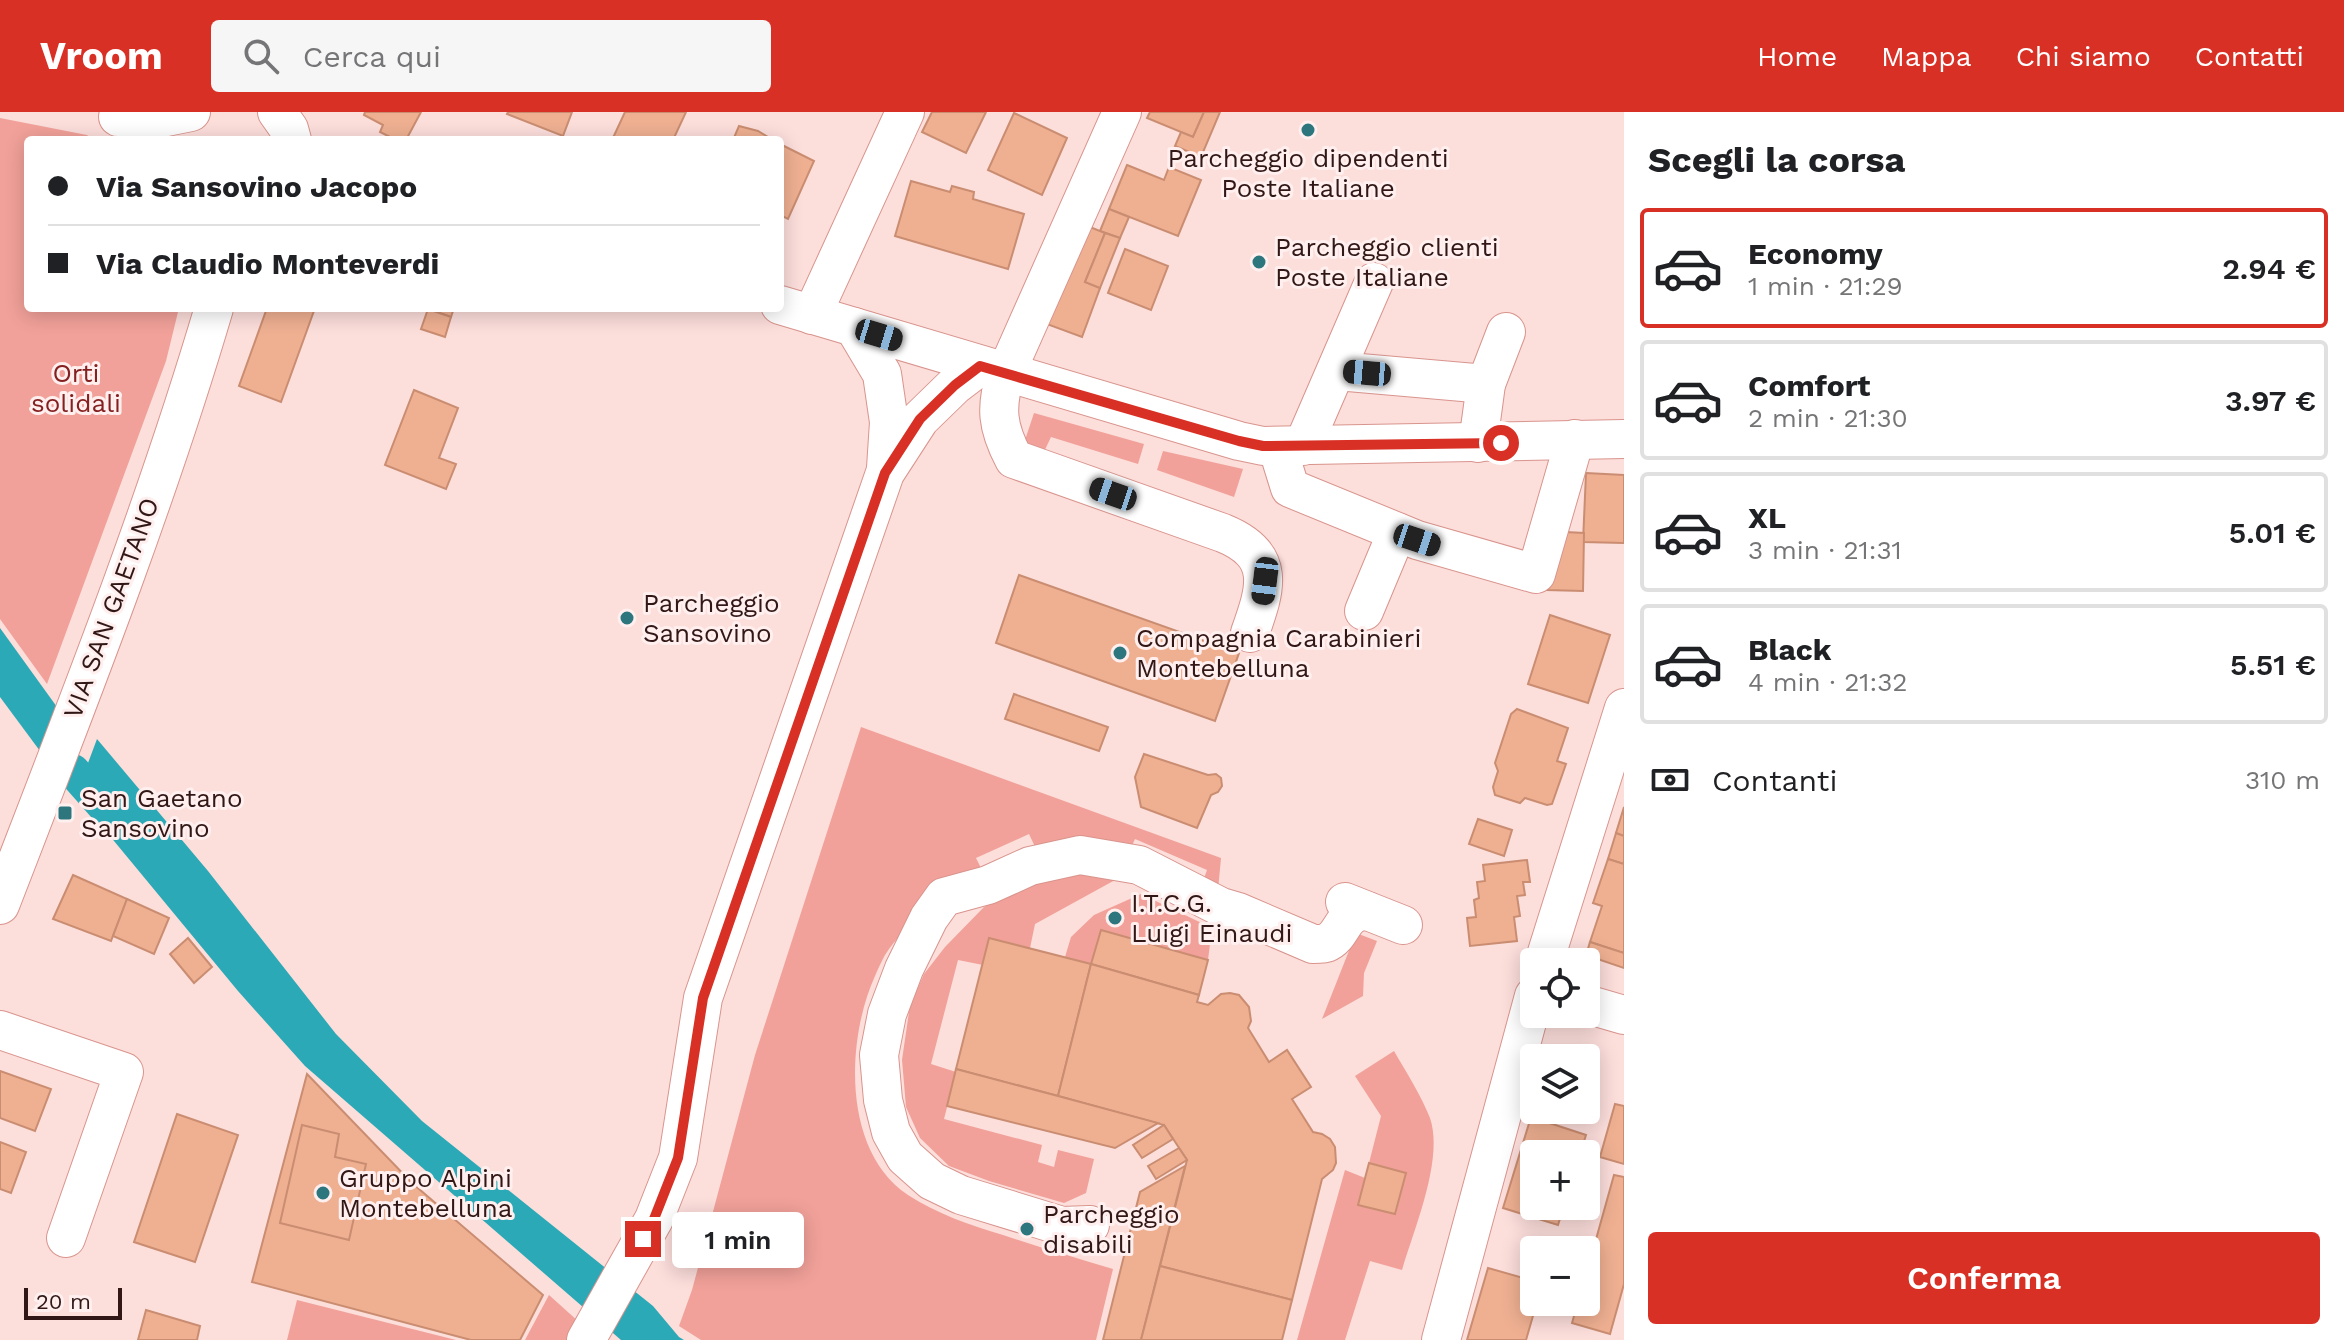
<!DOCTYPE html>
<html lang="it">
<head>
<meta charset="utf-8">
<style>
  body { margin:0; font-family:"Work Sans",sans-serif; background:#f6f6f6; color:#202124; height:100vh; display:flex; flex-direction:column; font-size:30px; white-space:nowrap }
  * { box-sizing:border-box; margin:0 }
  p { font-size:26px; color:#757577 }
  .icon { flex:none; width:44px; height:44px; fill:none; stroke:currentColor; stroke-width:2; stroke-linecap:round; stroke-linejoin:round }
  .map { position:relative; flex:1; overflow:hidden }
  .details { display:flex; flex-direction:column; background:#fff; width:720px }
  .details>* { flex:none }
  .guide { position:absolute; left:24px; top:24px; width:760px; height:176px; border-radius:8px; box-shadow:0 4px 20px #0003; display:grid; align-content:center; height:176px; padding:0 24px; background:#fff }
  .fabs { position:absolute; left:1520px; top:836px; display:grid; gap:16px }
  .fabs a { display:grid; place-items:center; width:80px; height:80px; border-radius:8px; background:#fff; box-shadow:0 4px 20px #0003; font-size:40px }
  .scale { position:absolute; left:24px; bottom:20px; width:98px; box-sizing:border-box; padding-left:8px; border:4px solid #311715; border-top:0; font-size:22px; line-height:28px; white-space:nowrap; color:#311715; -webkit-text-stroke:6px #ffefee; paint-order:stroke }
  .end { position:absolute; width:36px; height:36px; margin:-18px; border:10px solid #d93025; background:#fff; box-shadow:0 0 0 4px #fff }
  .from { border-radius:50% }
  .bubble { position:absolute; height:56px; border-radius:8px; background:#fff; box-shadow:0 4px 20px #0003; font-size:26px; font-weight:600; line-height:56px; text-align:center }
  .car { position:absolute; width:24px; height:48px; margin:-24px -12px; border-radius:10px; box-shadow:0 0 6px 2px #0007; background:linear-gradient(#222 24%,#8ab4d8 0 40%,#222 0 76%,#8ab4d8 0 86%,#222 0) }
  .guide b { display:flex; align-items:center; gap:28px; height:76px; font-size:30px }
  .guide b+b { border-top:2px solid #e0e0e0 }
  .guide i { width:20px; height:20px; background:#202124 }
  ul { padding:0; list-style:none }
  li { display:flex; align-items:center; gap:24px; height:120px; margin:0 16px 12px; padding:0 8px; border:4px solid #e0e0e0; border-radius:8px }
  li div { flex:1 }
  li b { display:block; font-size:30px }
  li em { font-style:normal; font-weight:600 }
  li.active { border-color:#d93025 }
  li>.icon { width:72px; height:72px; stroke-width:1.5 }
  h2 { padding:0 24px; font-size:36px; line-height:96px }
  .pay { display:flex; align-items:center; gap:20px; height:88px; padding:0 24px; font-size:30px }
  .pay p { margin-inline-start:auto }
  .action { display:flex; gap:16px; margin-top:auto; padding:16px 24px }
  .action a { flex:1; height:92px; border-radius:8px; background:#d93025; color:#fff; font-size:32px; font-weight:600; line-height:92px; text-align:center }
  header { display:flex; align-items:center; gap:48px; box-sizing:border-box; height:112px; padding:0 40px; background:#d93025; color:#fff }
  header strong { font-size:38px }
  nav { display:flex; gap:44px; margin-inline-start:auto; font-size:28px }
  .search { width:560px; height:72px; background:#f6f6f6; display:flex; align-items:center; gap:20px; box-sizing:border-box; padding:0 28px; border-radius:8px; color:#757577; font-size:30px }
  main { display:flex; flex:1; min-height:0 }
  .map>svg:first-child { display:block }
  .green { fill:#f1a199 }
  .water { fill:#2ca9b6 }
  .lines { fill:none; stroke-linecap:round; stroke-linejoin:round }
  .canal { stroke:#2ca9b6; stroke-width:34 }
  .building { fill:#efb092; stroke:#ca8d71; stroke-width:2 }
  .minor-casing { stroke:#d9948d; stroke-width:40 }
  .minor { stroke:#fff; stroke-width:38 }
  .route { stroke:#d93025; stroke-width:10 }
  .poi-dot { fill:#2d767e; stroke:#ffefee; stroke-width:3 }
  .labels { text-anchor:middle; stroke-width:6; stroke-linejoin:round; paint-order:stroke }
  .poi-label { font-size:26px; fill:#311715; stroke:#ffefee; text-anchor:start }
  .park-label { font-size:26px; fill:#842020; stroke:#ffefee }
  .street-label { font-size:26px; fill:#311715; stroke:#ffefee }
</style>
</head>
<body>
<header>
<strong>Vroom</strong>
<div class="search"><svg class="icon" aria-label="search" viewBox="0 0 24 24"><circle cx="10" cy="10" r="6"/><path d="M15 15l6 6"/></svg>Cerca qui</div>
<nav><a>Home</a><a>Mappa</a><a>Chi siamo</a><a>Contatti</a></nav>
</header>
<main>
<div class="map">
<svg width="1624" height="1228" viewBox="0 0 1624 1228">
  <rect width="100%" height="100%" fill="#fcdedb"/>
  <g class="green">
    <path d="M0,6L87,23L94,28H28V196H179L166,249L47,572L0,507Z"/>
    <path d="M1034,301L1144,332L1138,352L1051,325L1042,344L1025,328Z"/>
    <path d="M1163,339L1243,357L1234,385L1157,358Z"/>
    <path d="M861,615L1221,746L1218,778L1202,772L1207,758L1135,727L1128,742L1038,741L1029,722L976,746L984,762C949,785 913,804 889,837C883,845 879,855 875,864C846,928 842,1039 908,1083C937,1102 970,1113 1003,1123C1039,1135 1076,1146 1113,1157L1096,1228H701L679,1214L692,1178L755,943Z"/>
    <path d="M1073,760L1126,762L1035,812L1030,836L983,853L958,848L931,952L956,960L944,1007L1042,1033L1038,1050L1054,1055L1058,1038L1094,1047L1086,1081L1064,1091L989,1069L949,1054L920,1026L906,995L902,948L910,893L924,862L945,835L984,795L1033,770Z"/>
    <path d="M1141,782L1212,816L1208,848L1102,818L1091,852L1065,845L1071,825L1094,803Z"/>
    <path d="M1356,821L1377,829L1364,861L1363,884L1322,907Z"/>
    <path d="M1394,939C1406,960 1421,983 1430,1006C1444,1047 1414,1117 1402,1158L1370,1149L1345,1228H1297L1345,1058L1365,1066L1396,1101L1406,1061L1369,1051L1381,1004L1355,964Z"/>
    <path d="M549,1183L599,1228H525Z"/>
    <path d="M297,1188L456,1228H287Z"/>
  </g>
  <g class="water">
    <path d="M0,516L57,595L40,639L0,585Z"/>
    <path d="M97,627L208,759L336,922L422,1009L653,1194L679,1225L684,1228H621L305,954L238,879L76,683Z"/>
  </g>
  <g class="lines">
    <path class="canal" d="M73,659L112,703"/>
  </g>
  <g class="building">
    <path d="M365,0H421L406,28H396L380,20L383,13L364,3Z"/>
    <path d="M508,0H572L563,24L507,2Z"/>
    <path d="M625,0H686L673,28H612Z"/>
    <path d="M932,0H986L966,41L922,20Z"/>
    <path d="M1150,0H1204L1193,25L1147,6Z"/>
    <path d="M1204,0H1220L1201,45L1175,34L1181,20L1193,25Z"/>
    <path d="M1014,1L1067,26L1042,83L988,58Z"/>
    <path d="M739,14L758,19L773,28H733Z"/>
    <path d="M780,32L814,49L788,107L780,103Z"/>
    <path d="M1127,53L1164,68L1169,55L1201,68L1178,124L1109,97Z"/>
    <path d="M911,69L950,80L952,74L974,80L973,87L1024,102L1008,157L895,124Z"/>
    <path d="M1109,97L1129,105L1120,126L1100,119Z"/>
    <path d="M1075,109L1105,121L1085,170L1100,176L1082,225L1044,211Z"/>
    <path d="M1105,121L1120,126L1100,176L1085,170Z"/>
    <path d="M1125,137L1168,154L1151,198L1108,181Z"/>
    <path d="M267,196H315L281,290L239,274Z"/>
    <path d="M424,196H454L451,205Z"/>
    <path d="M428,197L451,205L445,225L421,217Z"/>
    <path d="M414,278L458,296L439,346L456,352L446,377L385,353Z"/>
    <path d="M1586,361L1624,363V431L1583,430Z"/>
    <path d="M1565,420L1584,421L1583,479L1547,478Z"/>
    <path d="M1019,463L1239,541L1215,609L996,531Z"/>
    <path d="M1550,503L1610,523L1588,591L1528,572Z"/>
    <path d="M1014,582L1108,615L1099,639L1005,607Z"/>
    <path d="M1517,597L1568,616L1557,649L1566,652L1552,692L1547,693L1525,686L1520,691L1495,683L1493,675L1498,659L1495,651L1511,602Z"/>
    <path d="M1144,642L1208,663L1216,662L1221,666L1222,674L1218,680L1211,683L1197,716L1141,695L1135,665Z"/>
    <path d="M1624,695V724L1616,721Z"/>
    <path d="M1478,707L1512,718L1504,744L1469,732Z"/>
    <path d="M1616,721L1624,724V752L1608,747Z"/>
    <path d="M1608,747L1624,752V841L1590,830L1602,794L1593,791Z"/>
    <path d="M1527,748L1530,770H1523L1525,783L1517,784L1520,804L1514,805L1517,829L1470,834L1467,806L1476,805L1474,788L1479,786L1477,770L1485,769L1483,753Z"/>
    <path d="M73,763L127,787L111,829L53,807Z"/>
    <path d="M127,787L169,806L154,842L113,824Z"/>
    <path d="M1101,818L1208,848L1199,883L1091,852Z"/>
    <path d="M188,826L212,855L194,871L170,842Z"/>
    <path d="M989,826L1091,852L1058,984L956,957Z"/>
    <path d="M1590,830L1624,841V856L1586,843Z"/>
    <path d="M1091,852L1199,883L1197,890L1208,893L1221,882L1230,881L1239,883L1249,895L1251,909L1248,916L1269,950L1287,938L1311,975L1292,987L1313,1020L1322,1022L1330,1027L1335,1035L1336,1051L1333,1058L1322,1067L1292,1188L1160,1154L1187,1048L1164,1013L1058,984Z"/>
    <path d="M956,957L1058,984L1158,1011L1115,1036L947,994Z"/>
    <path d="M0,959L51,977L35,1019L0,1006Z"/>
    <path d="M307,962L412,1071L543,1183L520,1228H471L252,1170Z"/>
    <path d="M1615,992L1624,994V1052L1600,1045Z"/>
    <path d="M177,1002L238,1023L195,1150L134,1130Z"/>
    <path d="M1531,1005L1586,1023L1580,1042H1534V1094H1564L1558,1113L1503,1096Z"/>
    <path d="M302,1013L339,1022L335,1045L366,1052L349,1128L280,1111Z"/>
    <path d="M1164,1013L1173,1027L1142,1046L1133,1033Z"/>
    <path d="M0,1030L26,1040L11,1081L0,1077Z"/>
    <path d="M1179,1036L1187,1048L1156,1067L1148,1054Z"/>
    <path d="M1369,1051L1406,1061L1395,1102L1358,1093Z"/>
    <path d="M1185,1054L1141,1228H1103L1140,1080Z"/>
    <path d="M1614,1063L1624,1065V1172L1610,1222L1572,1211L1578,1190H1586V1163Z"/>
    <path d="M1160,1154L1292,1188L1282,1228H1141Z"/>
    <path d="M1488,1156L1534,1169V1190H1537L1526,1228H1467Z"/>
    <path d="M146,1198L200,1214L197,1228H138Z"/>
  </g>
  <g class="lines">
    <defs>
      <g id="minor">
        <path d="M277,0L289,17L292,28"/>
        <path d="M1122,0L1006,261C995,295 997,315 1014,347L1223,421C1277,443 1266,476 1250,521"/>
        <path d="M118,5L161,6L191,0"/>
        <path d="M780,193L1239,329L1263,334L1624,327"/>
        <path d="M812,203L905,0"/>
        <path d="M854,215L882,262L889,310L886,356"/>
        <path d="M1337,259L1486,272"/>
        <path d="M1478,331L1486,272L1506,220"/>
        <path d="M1277,334L1290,376L1417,428L1536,462L1575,327"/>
        <path d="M1303,334L1374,170"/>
        <path d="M1364,499L1397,420"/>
        <path d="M1345,790L1403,813"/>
        <path d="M0,793C76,596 154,399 214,196"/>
        <path d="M1544,850L1624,596"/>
        <path d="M1586,892L1624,903"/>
        <path d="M0,918L124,960L66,1126"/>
        <path d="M1090,1113L1062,1114L961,1083L932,1069L905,1045L891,1020L883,988L879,943L887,902L904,857L929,806L944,785L988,773L1030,754L1080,743L1139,753L1221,795L1238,800L1313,832C1314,832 1325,832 1326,831C1344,824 1341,799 1367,799"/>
        <path d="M586,1228L654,1107L678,1046L703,886L885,361L920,307L955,273L980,254"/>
        <path d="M1441,1228L1534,884"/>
      </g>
    </defs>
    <use href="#minor" class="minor-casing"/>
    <use href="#minor" class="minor"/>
  </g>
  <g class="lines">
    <path class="route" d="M643,1127L654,1107L678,1046L703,886L885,361L920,307L955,273L980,254L1239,329L1263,334L1501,331"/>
  </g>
  <g class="poi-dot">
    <circle cx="1308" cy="18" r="8"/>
    <circle cx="1259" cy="150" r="8"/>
    <circle cx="627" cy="506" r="8"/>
    <circle cx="1120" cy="541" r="8"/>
    <rect x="57" y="693" width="16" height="16" rx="4"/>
    <circle cx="1115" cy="806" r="8"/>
    <circle cx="323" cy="1081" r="8"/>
    <circle cx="1027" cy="1117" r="8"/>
  </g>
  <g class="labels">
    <g class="poi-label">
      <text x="1308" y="55" text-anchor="middle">Parcheggio dipendenti<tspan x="1308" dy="30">Poste Italiane</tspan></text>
      <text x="1275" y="144">Parcheggio clienti<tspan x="1275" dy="30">Poste Italiane</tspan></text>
      <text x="643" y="500">Parcheggio<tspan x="643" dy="30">Sansovino</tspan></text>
      <text x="1136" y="535">Compagnia Carabinieri<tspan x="1136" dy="30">Montebelluna</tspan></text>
      <text x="81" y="695">San Gaetano<tspan x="81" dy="30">Sansovino</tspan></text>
      <text x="1131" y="800">I.T.C.G.<tspan x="1131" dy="30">Luigi Einaudi</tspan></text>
      <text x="339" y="1075">Gruppo Alpini<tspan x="339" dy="30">Montebelluna</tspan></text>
      <text x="1043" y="1111">Parcheggio<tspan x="1043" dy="30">disabili</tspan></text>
    </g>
    <g class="park-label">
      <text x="76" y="270">Orti<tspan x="76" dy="30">solidali</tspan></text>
    </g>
    <g class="street-label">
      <text transform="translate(111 496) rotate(-70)" y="9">VIA SAN GAETANO</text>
    </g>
  </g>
</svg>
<div class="fabs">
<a><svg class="icon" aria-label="locate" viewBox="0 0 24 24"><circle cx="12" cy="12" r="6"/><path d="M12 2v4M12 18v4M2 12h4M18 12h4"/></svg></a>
<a><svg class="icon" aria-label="layers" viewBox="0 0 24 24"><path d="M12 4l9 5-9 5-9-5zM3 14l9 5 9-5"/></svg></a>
<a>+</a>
<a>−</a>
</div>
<div class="scale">20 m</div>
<i class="end from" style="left:1501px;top:331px"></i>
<i class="end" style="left:643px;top:1127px"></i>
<div class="bubble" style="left:672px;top:1100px;width:132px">1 min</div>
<i class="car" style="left:879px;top:223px;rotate:107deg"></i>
<i class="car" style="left:1367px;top:261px;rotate:275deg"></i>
<i class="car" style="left:1113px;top:382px;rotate:289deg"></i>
<i class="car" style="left:1417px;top:428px;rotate:108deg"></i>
<i class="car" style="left:1265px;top:469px;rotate:187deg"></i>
<div class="guide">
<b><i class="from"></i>Via Sansovino Jacopo</b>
<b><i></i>Via Claudio Monteverdi</b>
</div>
</div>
<section class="details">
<h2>Scegli la corsa</h2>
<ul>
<li class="active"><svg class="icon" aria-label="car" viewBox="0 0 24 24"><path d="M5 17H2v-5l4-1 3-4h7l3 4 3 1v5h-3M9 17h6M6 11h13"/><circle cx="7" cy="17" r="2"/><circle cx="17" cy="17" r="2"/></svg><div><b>Economy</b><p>1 min · 21:29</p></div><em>2.94 €</em></li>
<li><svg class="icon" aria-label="car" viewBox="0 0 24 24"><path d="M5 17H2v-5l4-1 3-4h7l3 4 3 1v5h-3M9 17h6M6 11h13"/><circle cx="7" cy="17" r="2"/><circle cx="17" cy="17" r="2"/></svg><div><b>Comfort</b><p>2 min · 21:30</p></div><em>3.97 €</em></li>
<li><svg class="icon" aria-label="car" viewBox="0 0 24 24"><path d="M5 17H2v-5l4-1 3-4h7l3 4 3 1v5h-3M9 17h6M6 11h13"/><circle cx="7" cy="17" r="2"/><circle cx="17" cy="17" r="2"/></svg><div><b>XL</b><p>3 min · 21:31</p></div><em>5.01 €</em></li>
<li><svg class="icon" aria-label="car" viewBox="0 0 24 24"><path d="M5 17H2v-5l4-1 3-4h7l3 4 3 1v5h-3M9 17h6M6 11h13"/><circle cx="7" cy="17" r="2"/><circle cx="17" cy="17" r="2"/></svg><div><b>Black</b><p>4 min · 21:32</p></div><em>5.51 €</em></li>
</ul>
<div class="pay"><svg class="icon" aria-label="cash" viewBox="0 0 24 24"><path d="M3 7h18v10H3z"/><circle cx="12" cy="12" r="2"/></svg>Contanti<p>310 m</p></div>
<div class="action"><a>Conferma</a></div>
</section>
</main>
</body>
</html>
